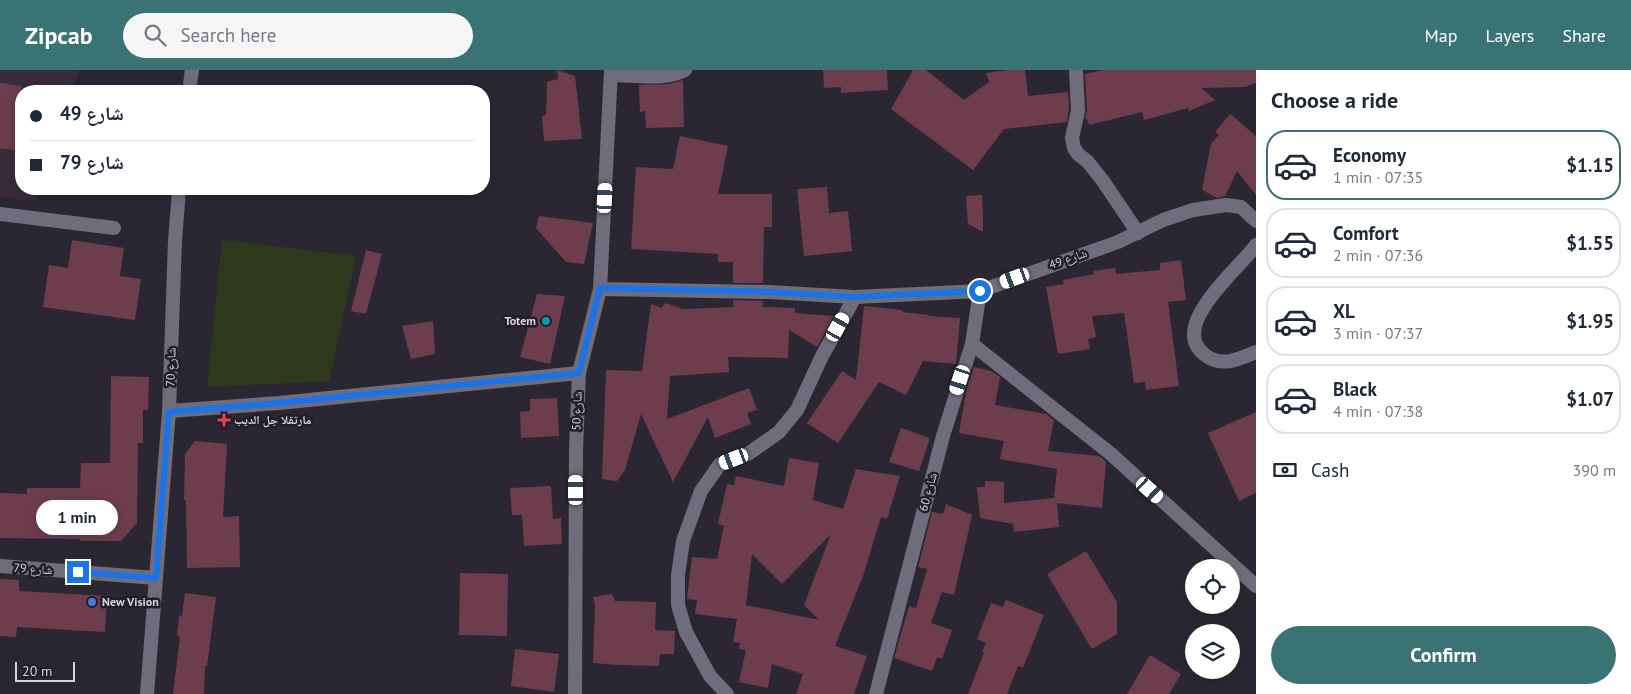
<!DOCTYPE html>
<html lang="en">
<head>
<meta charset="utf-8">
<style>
  body { margin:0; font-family:"PT Sans","Noto Naskh Arabic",sans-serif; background:#f6f6f7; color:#1f2937; height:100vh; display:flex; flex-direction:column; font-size:19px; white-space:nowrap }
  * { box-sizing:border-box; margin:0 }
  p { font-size:16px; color:#747a83 }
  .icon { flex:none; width:28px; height:28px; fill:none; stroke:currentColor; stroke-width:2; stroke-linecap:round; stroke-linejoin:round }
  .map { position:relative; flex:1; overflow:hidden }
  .panel { display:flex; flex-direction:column; background:#fff; width:375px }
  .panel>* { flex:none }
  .guide { position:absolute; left:15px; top:15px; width:475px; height:110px; border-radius:20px; box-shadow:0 2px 12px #0003; display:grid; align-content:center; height:110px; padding:0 15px; background:#fff }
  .tools { position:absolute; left:1185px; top:489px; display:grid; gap:10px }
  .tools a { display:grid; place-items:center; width:55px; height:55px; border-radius:50%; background:#fff; box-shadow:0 2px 12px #0003; font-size:25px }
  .scale { position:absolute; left:15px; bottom:12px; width:60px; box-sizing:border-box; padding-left:5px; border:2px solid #d6d4dc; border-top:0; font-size:14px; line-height:18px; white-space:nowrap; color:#d6d4dc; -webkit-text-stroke:4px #201e29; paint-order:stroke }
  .end { position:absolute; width:22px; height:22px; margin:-11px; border:6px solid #1a73e8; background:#fff; box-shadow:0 0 0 2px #fff }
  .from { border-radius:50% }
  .bubble { position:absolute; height:35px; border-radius:18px; background:#fff; box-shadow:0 2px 12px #0003; font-size:16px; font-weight:600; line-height:35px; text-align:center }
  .car { position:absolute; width:15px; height:30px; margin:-15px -8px; border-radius:6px; box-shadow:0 0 4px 1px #0007; background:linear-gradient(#fff 24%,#345 0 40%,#fff 0 76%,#345 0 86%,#fff 0) }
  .guide b { display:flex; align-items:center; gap:18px; height:48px; font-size:19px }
  .guide b+b { border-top:1px solid #e0e1e3 }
  .guide i { width:12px; height:12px; background:#1f2937 }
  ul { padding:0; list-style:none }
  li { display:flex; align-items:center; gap:15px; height:70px; margin:0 10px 8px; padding:0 5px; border:2px solid #e0e1e3; border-radius:20px }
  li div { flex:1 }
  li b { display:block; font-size:19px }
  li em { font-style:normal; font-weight:600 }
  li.selected { border-color:#3a7373 }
  li>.icon { width:45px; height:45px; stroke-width:1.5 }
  h2 { padding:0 15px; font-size:22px; line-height:60px }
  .pay { display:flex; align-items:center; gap:12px; height:55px; padding:0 15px; font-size:19px }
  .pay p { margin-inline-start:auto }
  .action { display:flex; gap:10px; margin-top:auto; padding:10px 15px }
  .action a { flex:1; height:58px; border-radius:30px; background:#3a7373; color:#fff; font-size:20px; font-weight:600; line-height:58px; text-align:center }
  header { display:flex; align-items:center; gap:30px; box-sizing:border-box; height:70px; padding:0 25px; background:#3a7373; color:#fff }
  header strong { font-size:24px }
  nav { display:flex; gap:28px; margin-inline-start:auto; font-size:18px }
  .search { width:350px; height:45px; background:#f6f6f7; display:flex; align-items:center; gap:12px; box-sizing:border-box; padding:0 18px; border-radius:28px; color:#747a83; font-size:19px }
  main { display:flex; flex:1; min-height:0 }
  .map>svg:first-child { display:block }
  .medical { fill:#382c3a }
  .green { fill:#2e391c }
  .building { fill:#6d3d4e; fill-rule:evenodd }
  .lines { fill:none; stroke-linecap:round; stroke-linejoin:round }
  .minor { stroke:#6f6d7b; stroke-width:14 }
  .tertiary { stroke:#6f6d7b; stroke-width:14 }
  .route { stroke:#1a73e8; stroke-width:6 }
  .culture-dot { fill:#0f9aa8; stroke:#201e29; stroke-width:2 }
  .health-dot { fill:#e0444e; stroke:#201e29; stroke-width:2 }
  .shop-dot { fill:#3f7fe0; stroke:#201e29; stroke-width:2 }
  .labels { text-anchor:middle; stroke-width:5; stroke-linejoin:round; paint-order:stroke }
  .street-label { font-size:12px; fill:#d6d4dc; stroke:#201e29 }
  .poi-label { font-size:12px; font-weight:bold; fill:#d6d4dc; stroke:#201e29; text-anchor:start }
</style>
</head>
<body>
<header>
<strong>Zipcab</strong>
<div class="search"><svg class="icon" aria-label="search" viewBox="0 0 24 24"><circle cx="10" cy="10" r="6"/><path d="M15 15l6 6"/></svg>Search here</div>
<nav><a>Map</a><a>Layers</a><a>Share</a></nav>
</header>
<main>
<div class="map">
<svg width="1256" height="624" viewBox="0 0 1256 624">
  <rect width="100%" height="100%" fill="#2a2733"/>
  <path class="medical" d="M0,0H79L72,21H21V119H39L35,131L0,127Z"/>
  <path class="green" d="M222,170L356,186L329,311L207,317Z"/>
  <g class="building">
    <path d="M557,0L575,6L582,69L544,71L542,46L546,45L547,12L558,9Z"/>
    <path d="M823,0H887L888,20L841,23V17L824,18Z"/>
    <path d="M913,0H926L964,30L989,12L986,3L1007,0H1025L1028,26L1068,22L1069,40L1067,52L1004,59L973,100L891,39Z"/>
    <path d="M1102,0H1256V13L1245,17L1201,18L1215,30L1189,41L1188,38L1144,50L1142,42L1089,55L1087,49H1085L1087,41L1085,4Z"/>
    <path d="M683,10L684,57L646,58L645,41L640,42L639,15L669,14Z"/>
    <path d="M0,13L21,16V64L19,81L0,78Z"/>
    <path d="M1230,44L1256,66V125L1237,101L1225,126L1217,128L1202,120L1211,74L1219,65L1215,62Z"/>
    <path d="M680,66L728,76L718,124H772V157H764L763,213H733V192H718V184L631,179L636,97L673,99Z"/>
    <path d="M827,117L829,143L848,141L852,181L804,186L797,119Z"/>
    <path d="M982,125L983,149V162L968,154L966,126Z"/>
    <path d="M539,146L593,153L584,194L566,192L536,158Z"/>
    <path d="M72,170L124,178L120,206L141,209L135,250L43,237L49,195L68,198Z"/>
    <path d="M366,180L382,184L366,244L351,241Z"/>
    <path d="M1181,190L1186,230L1168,232L1179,316L1146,320L1145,312L1134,313L1124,243L1092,246L1096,267L1088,269L1090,279L1058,284L1046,217L1064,214L1063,210L1094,204L1093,201L1115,198L1116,204L1160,200V193Z"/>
    <path d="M537,224L565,226L550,294L520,287Z"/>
    <path d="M733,230L763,231V237L795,238V243L834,246L817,277L789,260L788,288L728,287L729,302L670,306L667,349L749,318L757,340L747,343L751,354L715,368L708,347L673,412L641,344L625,400L617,411L602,409L606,300L642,301L651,234L662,238L665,233L683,239L733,237Z"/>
    <path d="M864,236L902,240V242L929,245V246L960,248L956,294L923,291L906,325L879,312L838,373L807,353L842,301L856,310Z"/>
    <path d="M433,251L435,284L411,289L402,256Z"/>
    <path d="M974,297L991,301L1000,307L995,335L1046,344L1054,350L1048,381L1099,386L1106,392L1102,438L1057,433L1059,457L1014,462L1013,454L980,448L977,417H985V411L1004,412V433L1054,428L1057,399L1000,389L1004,371L959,363L967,317Z"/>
    <path d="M111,306L149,307L148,340H143V373H138L137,453L121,471H80V469L0,468V423L27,424V418H80L81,393H110Z"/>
    <path d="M557,328L559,366L521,368L520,342L530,341V329Z"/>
    <path d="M1256,342V423L1239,431L1208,363Z"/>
    <path d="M901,358L930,368L919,401L889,392Z"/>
    <path d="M195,371L227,374L223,447L239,446L240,497L187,498L186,430H184L185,384Z"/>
    <path d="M789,388L819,393L813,430L843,439L856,399L900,406L887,449L881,447L863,506L835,576L867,586L854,624H796L803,604L772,594L768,618L739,612L746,580L739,579L740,573L733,572L737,549L695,544L697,530L687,529L692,487L717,489L724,456L718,454L727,414L734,415L736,406L784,416ZM831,464L804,535L819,550L746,535L752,484L782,514Z"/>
    <path d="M551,416L553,449L561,448L562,474L524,476L522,445H512L510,418Z"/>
    <path d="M946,434L972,445L954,525L942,522L931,553L952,560L942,589L937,587L932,601L894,588L909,536L916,538L927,499L918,497L932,442L943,444Z"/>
    <path d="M1086,481L1117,532V564L1092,579L1047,504Z"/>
    <path d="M460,503L508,504L507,566L459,565Z"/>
    <path d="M0,509L19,510V521L107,526L105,562L17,557L16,567L0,566Z"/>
    <path d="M185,523L216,527L207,596H205L204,624H173L180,567L177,566L179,546H182Z"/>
    <path d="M612,524L615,531L656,532L655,560L675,561L674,584H660L659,596L618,595L593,593L595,536L593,527Z"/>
    <path d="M1006,530L1044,545L1023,598L1018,596L1007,624H968L984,583L982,582L986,573L977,569L991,533L1003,537Z"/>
    <path d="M515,579L559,584L554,622L511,616Z"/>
    <path d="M1150,585L1181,604L1169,624H1127Z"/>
  </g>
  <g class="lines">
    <g class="minor">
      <path d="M1076,0L1078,41L1072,68L1074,78L1078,84L1088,92L1103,111L1138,163"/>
      <path d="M611,5C634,5 664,11 685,0"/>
      <path d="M0,144L114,158"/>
      <path d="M1256,175C1239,199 1167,256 1205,285C1222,298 1239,289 1256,282"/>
      <path d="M600,219L769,222L855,227L980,221L1118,172L1163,150L1193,140L1226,135L1241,137L1256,151"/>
      <path d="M972,274L1111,384L1256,516"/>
      <path d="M169,341L279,333L579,303"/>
      <path d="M0,496L156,508"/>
      <path d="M727,624L710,606L686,562L678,535V505L683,471L701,421L720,394L748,384L779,362L797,340L822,286L855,227"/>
      <path d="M876,624L943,366L972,274L980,221"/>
    </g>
    <g class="tertiary">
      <path d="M189,21L192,0"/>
      <path d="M147,624L169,341L175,171L179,119"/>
      <path d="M575,624L576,381L579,303L600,219L611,0"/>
    </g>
  </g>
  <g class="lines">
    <path class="route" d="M78,502L156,508L169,342L279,333L579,303L600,218L770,222L855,227L980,221"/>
  </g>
  <circle class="culture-dot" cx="546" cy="251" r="5"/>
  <path class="health-dot" d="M221.5 342.5h5v5h5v5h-5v5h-5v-5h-5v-5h5z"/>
  <circle class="shop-dot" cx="92" cy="532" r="5"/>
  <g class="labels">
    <g class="street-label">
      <text transform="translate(1068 189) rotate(-19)" y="4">شارع 49</text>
      <text transform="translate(171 297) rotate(-88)" y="4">شارع 70</text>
      <text transform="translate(577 341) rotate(-88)" y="4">شارع 50</text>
      <text transform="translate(928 422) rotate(-75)" y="4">شارع 60</text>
      <text transform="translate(33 499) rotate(4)" y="4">شارع 79</text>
    </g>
    <g class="poi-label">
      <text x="536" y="255" text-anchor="end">Totem</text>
      <text x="234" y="354">مارتقلا جل الديب</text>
      <text x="102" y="536">New Vision</text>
    </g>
  </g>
</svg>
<div class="tools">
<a><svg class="icon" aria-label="locate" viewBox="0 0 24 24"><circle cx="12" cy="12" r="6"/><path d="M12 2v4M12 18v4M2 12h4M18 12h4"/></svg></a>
<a><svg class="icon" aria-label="layers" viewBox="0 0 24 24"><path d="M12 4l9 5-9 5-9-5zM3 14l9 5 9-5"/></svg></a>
</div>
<div class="scale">20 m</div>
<i class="end from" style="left:980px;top:221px"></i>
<i class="end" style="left:78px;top:502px"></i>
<div class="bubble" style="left:36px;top:430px;width:82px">1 min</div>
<i class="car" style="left:605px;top:128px;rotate:3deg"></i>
<i class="car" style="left:1015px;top:208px;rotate:250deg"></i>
<i class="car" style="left:838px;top:257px;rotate:29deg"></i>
<i class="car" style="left:960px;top:310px;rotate:198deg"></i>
<i class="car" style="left:734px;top:389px;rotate:249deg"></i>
<i class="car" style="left:576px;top:420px;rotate:0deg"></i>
<i class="car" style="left:1150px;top:420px;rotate:132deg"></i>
<div class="guide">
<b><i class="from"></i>شارع 49</b>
<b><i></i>شارع 79</b>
</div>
</div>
<section class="panel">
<h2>Choose a ride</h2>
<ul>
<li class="selected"><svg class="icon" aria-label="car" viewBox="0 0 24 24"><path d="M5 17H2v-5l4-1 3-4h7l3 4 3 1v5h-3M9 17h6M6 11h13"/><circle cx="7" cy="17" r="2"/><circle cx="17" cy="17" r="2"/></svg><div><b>Economy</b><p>1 min · 07:35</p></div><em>$1.15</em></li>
<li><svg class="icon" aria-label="car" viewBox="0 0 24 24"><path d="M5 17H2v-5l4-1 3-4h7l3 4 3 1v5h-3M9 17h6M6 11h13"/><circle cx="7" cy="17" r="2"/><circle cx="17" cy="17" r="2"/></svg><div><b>Comfort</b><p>2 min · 07:36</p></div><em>$1.55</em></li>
<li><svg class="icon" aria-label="car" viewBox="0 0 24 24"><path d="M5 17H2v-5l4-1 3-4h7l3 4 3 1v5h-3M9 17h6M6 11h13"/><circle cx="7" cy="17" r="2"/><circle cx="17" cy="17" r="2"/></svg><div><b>XL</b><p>3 min · 07:37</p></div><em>$1.95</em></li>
<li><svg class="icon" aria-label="car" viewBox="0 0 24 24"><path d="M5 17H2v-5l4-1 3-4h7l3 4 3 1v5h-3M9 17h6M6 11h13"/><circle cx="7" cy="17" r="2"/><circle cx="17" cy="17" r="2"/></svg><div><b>Black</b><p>4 min · 07:38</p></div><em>$1.07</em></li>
</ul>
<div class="pay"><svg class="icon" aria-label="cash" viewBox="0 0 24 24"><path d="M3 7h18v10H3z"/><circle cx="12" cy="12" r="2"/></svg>Cash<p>390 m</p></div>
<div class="action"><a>Confirm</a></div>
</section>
</main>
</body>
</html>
